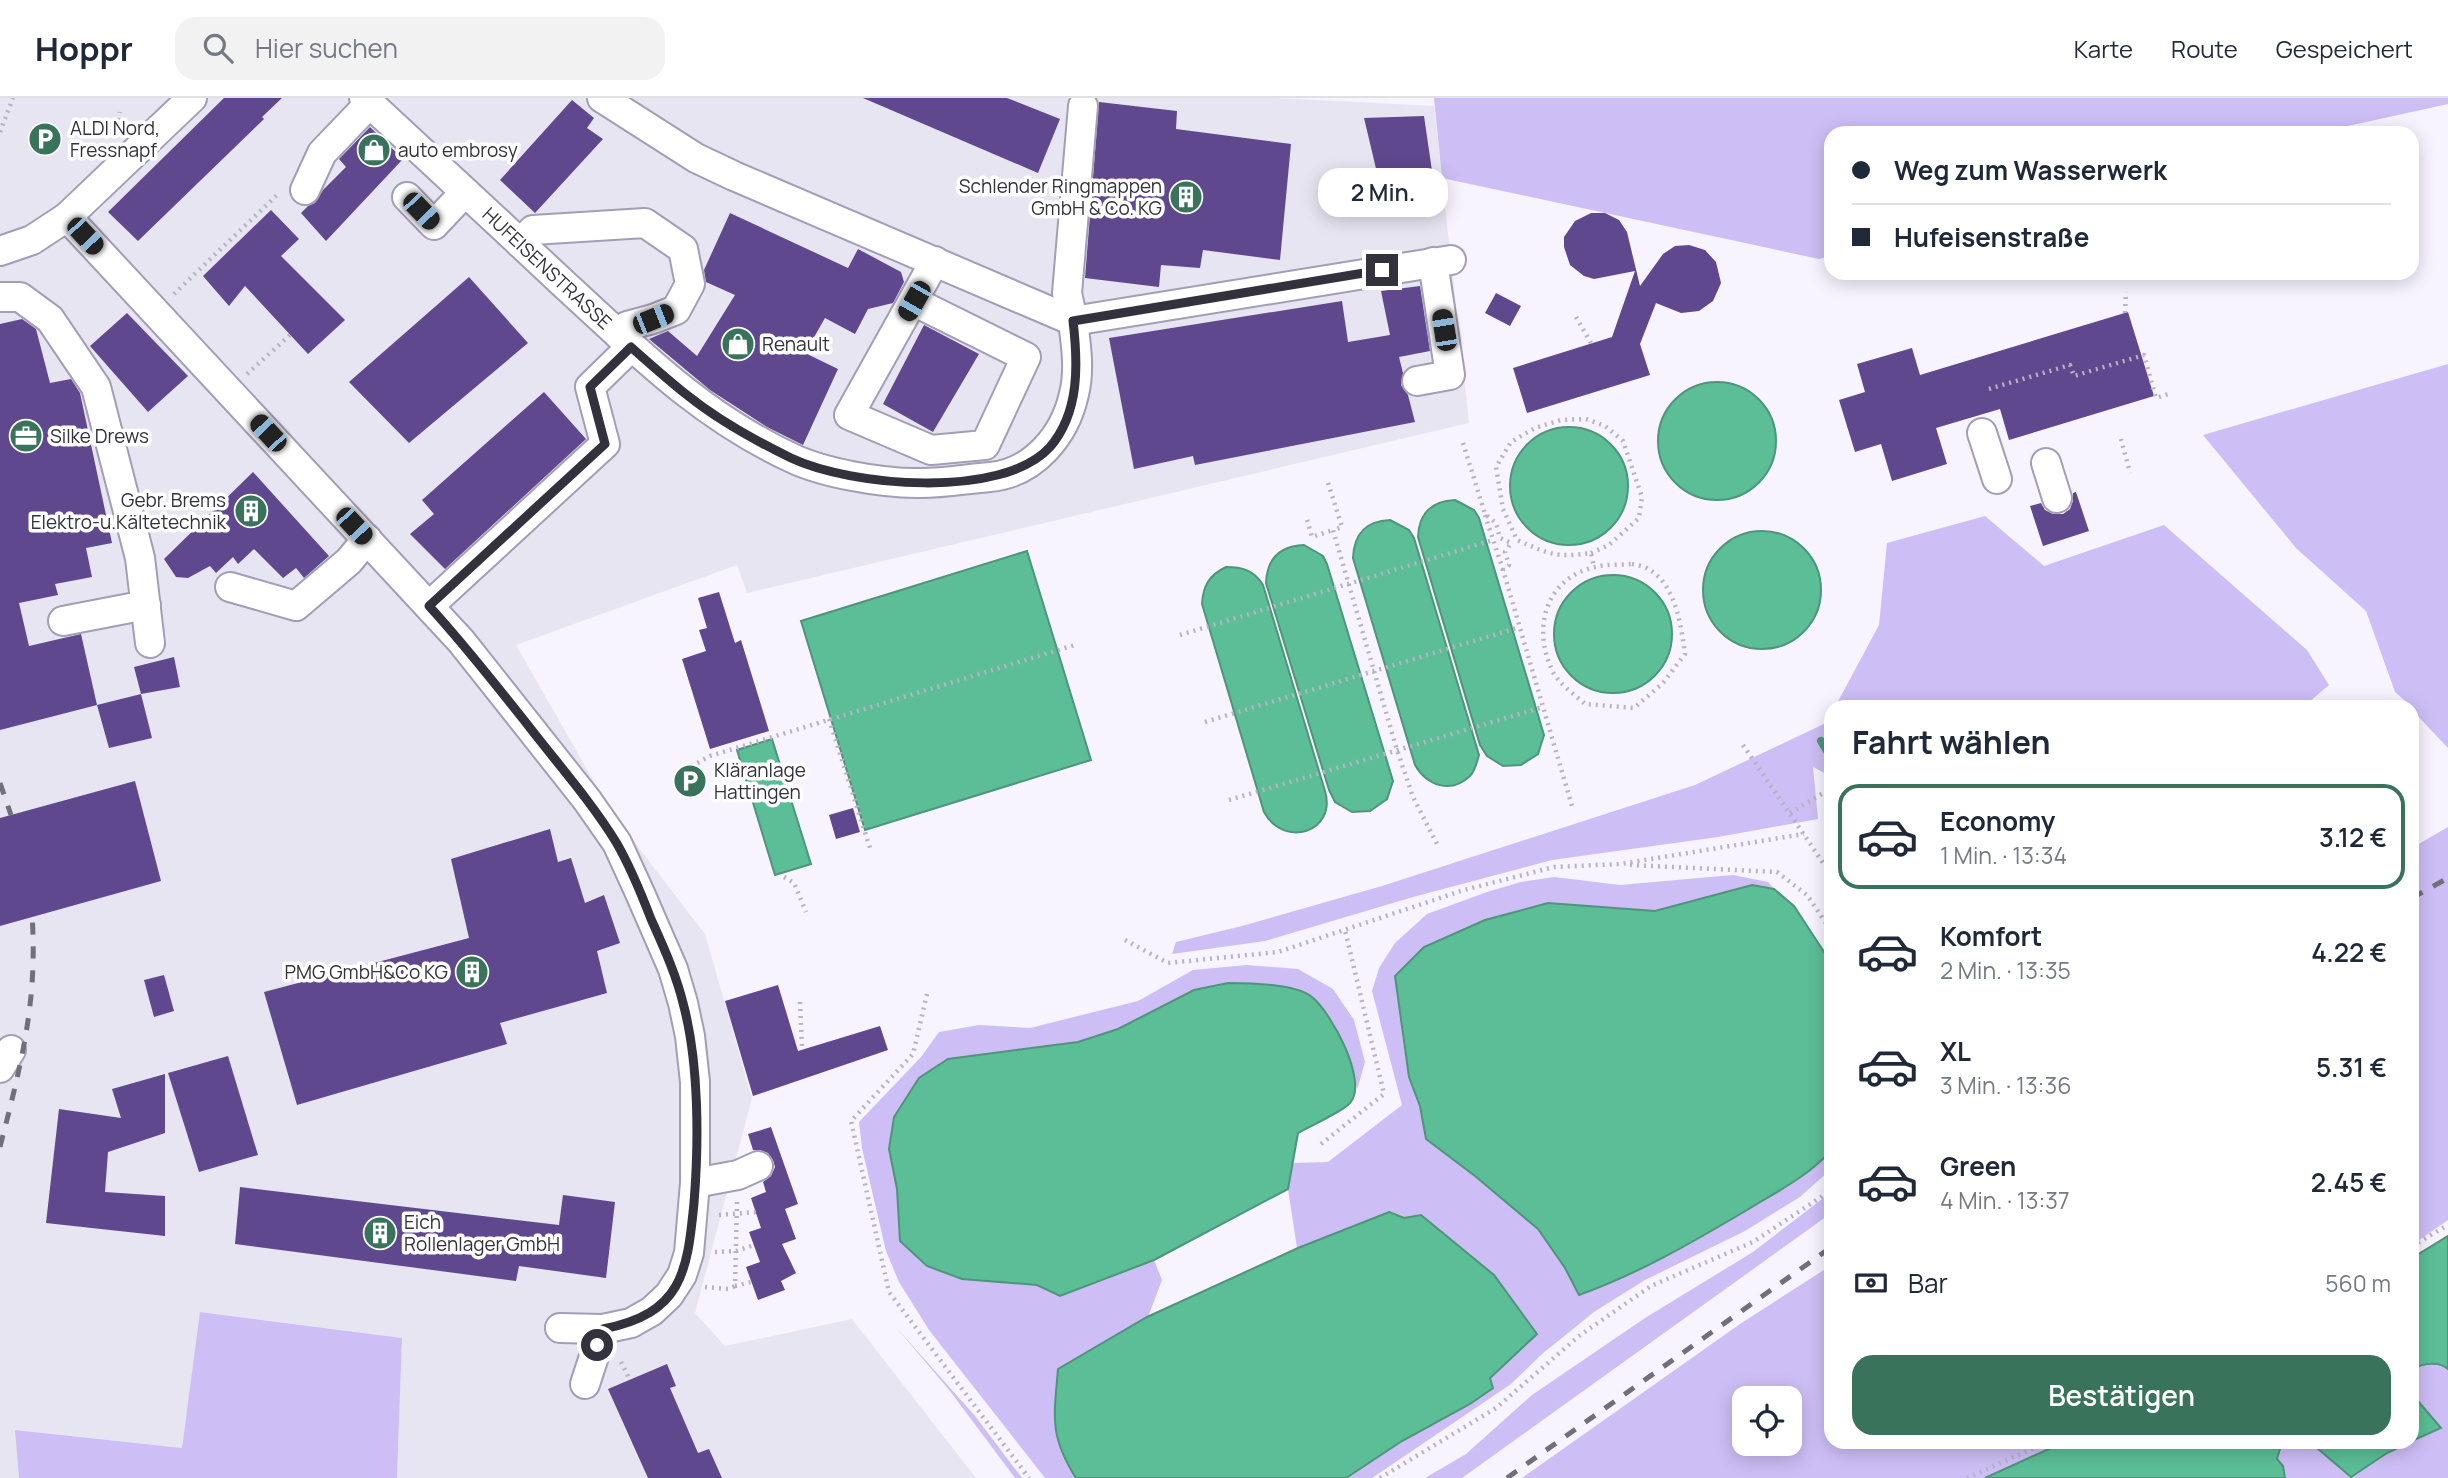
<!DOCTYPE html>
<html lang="de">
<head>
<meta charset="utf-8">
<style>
  body { margin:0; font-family:Manrope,sans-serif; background:#f2f2f3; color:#1f2937; height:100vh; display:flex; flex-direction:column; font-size:26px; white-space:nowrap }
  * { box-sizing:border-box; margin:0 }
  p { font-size:23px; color:#747a83 }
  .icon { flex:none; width:38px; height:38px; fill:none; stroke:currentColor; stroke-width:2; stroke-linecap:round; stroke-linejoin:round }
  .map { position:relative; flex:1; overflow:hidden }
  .sheet { position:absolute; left:1824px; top:602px; width:595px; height:749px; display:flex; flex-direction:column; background:#fff; border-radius:21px; box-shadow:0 4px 18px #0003 }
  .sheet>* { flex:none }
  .hud { position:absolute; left:1824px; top:28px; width:595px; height:154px; border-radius:21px; box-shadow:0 4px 18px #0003; display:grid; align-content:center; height:154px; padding:0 28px; background:#fff }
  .fabs { position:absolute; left:1732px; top:1288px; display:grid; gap:14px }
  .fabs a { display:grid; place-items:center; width:70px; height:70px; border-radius:14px; background:#fff; box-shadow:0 4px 18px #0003; font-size:35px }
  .end { position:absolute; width:32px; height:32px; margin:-16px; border:9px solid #33313b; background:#fff; box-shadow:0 0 0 4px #fff }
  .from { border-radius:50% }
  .bubble { position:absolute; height:49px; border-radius:21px; background:#fff; box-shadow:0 4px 18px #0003; font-size:23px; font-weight:600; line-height:49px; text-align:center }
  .car { position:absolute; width:21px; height:42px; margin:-21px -10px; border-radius:9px; box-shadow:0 0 5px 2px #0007; background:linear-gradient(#222 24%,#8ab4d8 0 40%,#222 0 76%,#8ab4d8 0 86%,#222 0) }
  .hud b { display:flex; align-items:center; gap:24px; height:66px; font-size:26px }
  .hud b+b { border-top:2px solid #e0e1e3 }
  .hud i { width:18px; height:18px; background:#1f2937 }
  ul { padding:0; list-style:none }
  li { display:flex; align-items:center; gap:21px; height:105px; margin:0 14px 10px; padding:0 14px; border:4px solid transparent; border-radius:21px }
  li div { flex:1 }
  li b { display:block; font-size:26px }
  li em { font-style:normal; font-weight:600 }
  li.active { border-color:#39735c }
  li>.icon { width:63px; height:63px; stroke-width:1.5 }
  h2 { padding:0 28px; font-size:32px; line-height:84px }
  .pay { display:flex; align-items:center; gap:18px; height:77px; padding:0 28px; font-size:26px }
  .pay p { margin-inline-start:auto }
  .button { display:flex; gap:14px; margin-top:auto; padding:14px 28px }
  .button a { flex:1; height:80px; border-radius:21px; background:#39735c; color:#fff; font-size:28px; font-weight:600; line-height:80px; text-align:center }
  header { display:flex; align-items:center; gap:42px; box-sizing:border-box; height:98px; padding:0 35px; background:#fff; border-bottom:2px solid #e0e1e3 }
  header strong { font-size:33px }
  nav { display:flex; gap:38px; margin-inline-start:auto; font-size:24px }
  .search { width:490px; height:63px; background:#f2f2f3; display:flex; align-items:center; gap:18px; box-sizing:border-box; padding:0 24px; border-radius:21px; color:#747a83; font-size:26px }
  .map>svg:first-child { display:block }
  .built { fill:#e7e5f2 }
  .green { fill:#cdbef5; fill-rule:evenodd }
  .water { fill:#5bbe97; stroke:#4f947b; stroke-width:2 }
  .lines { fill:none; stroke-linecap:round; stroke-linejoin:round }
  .stream { stroke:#4f947b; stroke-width:8 }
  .building { fill:#5f488d }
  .minor-casing { stroke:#a39db6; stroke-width:32 }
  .path { stroke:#b6b4be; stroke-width:4.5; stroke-dasharray:2 5; stroke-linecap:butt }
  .minor { stroke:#fff; stroke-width:28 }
  .rail { stroke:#716f79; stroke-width:5; stroke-dasharray:12 12; stroke-linecap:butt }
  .route { stroke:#33313b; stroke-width:9 }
  .labels { text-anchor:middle; stroke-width:7; stroke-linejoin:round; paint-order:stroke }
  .poi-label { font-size:19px; fill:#33313b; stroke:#fff; text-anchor:start }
  .street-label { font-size:19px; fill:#33313b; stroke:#fff }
</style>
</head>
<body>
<header>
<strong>Hoppr</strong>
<div class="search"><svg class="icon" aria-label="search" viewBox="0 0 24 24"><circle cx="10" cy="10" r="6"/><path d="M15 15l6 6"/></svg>Hier suchen</div>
<nav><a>Karte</a><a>Route</a><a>Gespeichert</a></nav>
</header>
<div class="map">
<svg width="2448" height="1380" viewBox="0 0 2448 1380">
  <rect width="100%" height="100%" fill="#f7f4ff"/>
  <path class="built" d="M0,0H1276L1434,8L1469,325L747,495L737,467L516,547L612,715L705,836L752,1000L695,1215L725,1248L852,1221L976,1380H397L402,1240L201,1214L182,1350L16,1332L19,1380H0Z"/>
  <g class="green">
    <path d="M1434,0H2448V6L2316,35H1830V158L1819,161L1442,80Z"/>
    <path d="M2448,266V650L2412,612V609L2395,594L2366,513L2296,450L2203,337Z"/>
    <path d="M1985,418L2044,468L2164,427L2307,552L2329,587L2303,609H1835L1879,527L1887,445Z"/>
    <path d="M1830,616V678L1813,669L1818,721L1718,739L1552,762L1413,799L1265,843L1172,856L1176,844L1242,828L1382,788L1695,687L1826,625Z"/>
    <path d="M2448,729V1122L2412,1147V747H2417Z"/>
    <path d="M1733,777L1768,784L1774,791L1752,787L1655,813L1547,805L1402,937L1409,979L1420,1008L1426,1041L1475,1078L1538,1131L1565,1170L1579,1197C1638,1176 1693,1144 1747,1112C1778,1093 1805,1080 1830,1054V1072L1800,1099L1745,1133L1645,1182L1594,1214L1542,1256L1511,1286L1372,1380H1045L929,1232L899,1184L886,1153L862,1050L859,1024L921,959L939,934L979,927L1030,930L1138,903L1193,872L1247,867L1298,871L1333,891L1354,922L1365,964L1357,992L1354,974L1194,892L1118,931L1078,944L948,961L889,1051L897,1091L962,1181L1037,1187L1061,1198L1154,1162L1162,1182L1148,1219L1297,1150L1288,1091L1293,1065L1328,1064L1402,1007L1372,893L1379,870L1395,845L1427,816L1487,794L1521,784L1554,779L1620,787Z"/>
    <path d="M1830,1095V1116L1462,1380H1425L1466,1356L1532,1297L1645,1220L1753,1154Z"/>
    <path d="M1830,1168V1344H2064L1985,1380H1522L1740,1226ZM1745,1300H1790V1346H1745Z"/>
    <path d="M200,1214L402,1240L397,1380H19L15,1332L182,1350Z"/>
    <path d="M895,1228L975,1318L1022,1380H1015L950,1293Z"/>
    <path d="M2431,1266L2448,1270V1380H2260L2283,1368L2277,1360L2282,1344H2310L2318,1350L2330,1344H2412V1302L2416,1300L2412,1286V1273L2419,1267Z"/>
  </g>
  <g class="water">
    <circle cx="1717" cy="343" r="59"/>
    <circle cx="1569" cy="388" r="59"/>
    <path d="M1455,402L1474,412L1479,420L1544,637L1538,656L1521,667L1503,668L1487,658L1480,647L1418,439C1419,415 1431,403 1455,402Z"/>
    <path d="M1390,422L1409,432L1414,440L1479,657C1477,664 1475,673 1470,678C1451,696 1427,688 1415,667L1353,460C1354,435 1366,423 1390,422Z"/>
    <circle cx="1762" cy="492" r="59"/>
    <path d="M1304,447L1323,458L1327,466L1393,683L1387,701L1370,713L1352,714L1335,704L1329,692L1266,485C1267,461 1280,448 1304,447Z"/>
    <path d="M1027,453L1091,662L865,732L801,523Z"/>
    <path d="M1226,469C1242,469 1254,472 1263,487L1325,693C1337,734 1284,751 1264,714L1202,506C1203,488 1209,477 1226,469Z"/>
    <circle cx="1613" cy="536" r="59"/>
    <path d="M772,641L811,766L775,777L737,652Z"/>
    <path d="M1752,787L1774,791L1794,808L1830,863V1054C1805,1080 1778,1093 1747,1112C1693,1144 1638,1176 1579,1197L1565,1170L1538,1131L1475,1078L1426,1041L1420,1008L1409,979L1395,878L1424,849L1485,822L1548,805L1655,813Z"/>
    <path d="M1228,885C1249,885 1296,886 1312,899C1331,914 1369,984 1350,1005C1342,1014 1310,1028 1298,1035L1288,1091L1154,1162L1060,1198L1037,1187L962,1181L927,1168L900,1143L897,1091L889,1051L894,1019L919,980L948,961L1078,944L1118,931L1194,892Z"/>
    <path d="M1389,1114L1404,1120L1421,1117L1494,1177L1537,1236L1490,1280L1493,1290L1470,1306L1402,1343L1346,1380H1076C1049,1337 1054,1319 1058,1271L1147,1219L1298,1150Z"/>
    <path d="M2448,1138V1271C2438,1263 2422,1265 2412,1272V1160Z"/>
    <path d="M2412,1287L2417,1302L2441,1330L2412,1343Z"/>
    <path d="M2064,1344H2282L2277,1361L2283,1368L2285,1380H1985Z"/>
    <path d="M2310,1344H2410L2387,1355L2351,1379Z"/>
  </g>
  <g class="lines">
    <path class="stream" d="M1821,643L1830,658"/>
  </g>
  <g class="building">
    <path d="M224,0H282L262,19L264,21L138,143L108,114Z"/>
    <path d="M863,0H1007L1060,21L1038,75Z"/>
    <path d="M572,2L594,20L587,30L603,41L535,115L500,82Z"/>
    <path d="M1099,4L1177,13L1176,31L1291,46L1280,162L1203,152L1200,170L1161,167L1159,189L1085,180Z"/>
    <path d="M1424,18L1438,114L1410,119L1401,74L1378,79L1364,20Z"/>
    <path d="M370,29L403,61L326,143L301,115L308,108L315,105L323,92L346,69L339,61Z"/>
    <path d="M271,112L299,141L281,158L345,222L308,256L245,188L229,208L203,178Z"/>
    <path d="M730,115L848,170L858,151L901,174L904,184L893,205L868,211L855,236L825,220L805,255L838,271L803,347L767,329L710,292L649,241L668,233L697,258L735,197L706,184L704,172Z"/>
    <path d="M1591,115H1605L1619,122L1627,134L1640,188L1663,156L1675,148L1689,147L1705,152L1716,164L1721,185L1713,203L1699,213L1681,215L1656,205L1640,246L1650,277L1527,315L1513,270L1612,239L1635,173L1594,181L1584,178L1570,167L1564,149V139L1575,123Z"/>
    <path d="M469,179L528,245L409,345L349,284Z"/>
    <path d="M1420,188L1430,253L1399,259L1403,275L1401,287L1408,297L1415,324L1195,367L1193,358L1134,371L1109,240L1342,203L1348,244L1390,237L1381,193Z"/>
    <path d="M1496,195L1521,208L1510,228L1485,215Z"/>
    <path d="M2128,214L2154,298L2009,342L2000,311L1936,330L1947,366L1892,383L1881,346L1855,354L1839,302L1865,294L1857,266L1912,250L1920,277Z"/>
    <path d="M127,215L188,278L148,314L90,248Z"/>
    <path d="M22,221L36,231L50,285L71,281L80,295L112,445L86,450L92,479L55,486L58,497L19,505L29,548L81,536L97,607L0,632V226Z"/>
    <path d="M924,227L979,256L933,334L883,306Z"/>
    <path d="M544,294L586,341L445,471L410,436L434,416L422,402Z"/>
    <path d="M253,374L329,458L304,480L296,470L283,480L254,451L238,466L233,459L216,475L210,468L188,480L176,479L164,461Z"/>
    <path d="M2076,394L2089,433L2043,448L2030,408L2041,405L2045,412L2053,416H2063L2070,411L2073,403V395Z"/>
    <path d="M719,494L735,545L741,542L769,633L710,651L682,561L706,553L699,532L707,530L698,500Z"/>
    <path d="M174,559L180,589L141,596L134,569Z"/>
    <path d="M141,596L152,640L109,650L97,607Z"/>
    <path d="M135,683L161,783L0,828V720Z"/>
    <path d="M853,710L860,734L836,741L829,717Z"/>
    <path d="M550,731L558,764L571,760L585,805L604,797L620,845L597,853L607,895L500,925L507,946L297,1007L264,894L469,840L451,761Z"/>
    <path d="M164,877L174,913L154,919L144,882Z"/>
    <path d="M778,887L798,953L880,928L888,952L753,998L725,903Z"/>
    <path d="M228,958L258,1057L199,1074L168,975Z"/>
    <path d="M165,976V1035L108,1054L105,1094L165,1098V1138L46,1125L59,1011L121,1020L112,991Z"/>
    <path d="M771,1029L798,1106L785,1111L796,1141L782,1146L796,1175L781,1183L785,1192L758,1202L746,1169L760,1164L749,1134L761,1130L751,1100L766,1094L763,1084L771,1078L775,1069L773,1062L768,1055L760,1052H753L748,1036Z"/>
    <path d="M240,1089L559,1127L563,1097L615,1104L606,1180L519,1168L516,1183L235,1146Z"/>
    <path d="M667,1266L676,1288L670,1290L698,1355L709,1351L722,1380H648L608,1291Z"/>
  </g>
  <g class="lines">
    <defs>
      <g id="minor">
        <path id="s1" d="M364,0C432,63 499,125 566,188C638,254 701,318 792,360C823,375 881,385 916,385C940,386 965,381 990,379C1034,375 1065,337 1074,296C1080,272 1076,247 1073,223L734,78L696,60L602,0"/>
        <path d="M1083,8L1067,195L1073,223L1451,162"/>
        <path d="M305,92L322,55L370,5"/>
        <path d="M407,99L434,127L465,94"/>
        <path d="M67,119L461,543L587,702L617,745L639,793L673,871L683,905L690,938L695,984V1085L689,1155L682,1177L669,1197L652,1213L631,1225L603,1231L560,1230"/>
        <path d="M520,145L533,132L645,125L683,151L690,186L676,212L653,221L627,228L619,237"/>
        <path d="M0,153L32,142L67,119L192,0"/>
        <path d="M0,199H20L50,221L96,289L140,460L150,545"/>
        <path d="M913,203L1026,259L985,347L931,352L849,317L935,163"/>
        <path d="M1417,283L1450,277L1433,164"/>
        <path d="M1982,335L1997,381"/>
        <path d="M2046,365L2057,400"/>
        <path d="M230,489L296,508L349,463L367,441"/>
        <path d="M429,508L605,346L590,289L631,249"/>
        <path d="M63,523L146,507"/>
        <path d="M0,970L11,952"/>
        <path d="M695,1085L738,1077L758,1068"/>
        <path d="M585,1286L603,1231"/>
      </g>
    </defs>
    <use href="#minor" class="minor-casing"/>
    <g class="path">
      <path d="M119,22L120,14"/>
      <path d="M0,34L13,0"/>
      <path d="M174,196L279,95"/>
      <path d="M2125,215L2126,194"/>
      <path d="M1576,219L1591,245"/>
      <path d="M247,276L290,237"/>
      <path d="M1989,291L2070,267L2074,278L2144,257L2156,300L2168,296"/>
      <path d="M2121,341L2130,375"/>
      <path d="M1463,345L1485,416L1496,425L1500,440L1511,445L1505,454L1509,467L1503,472L1572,708"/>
      <path d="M1328,385L1342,429L1333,432L1397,652L1413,699L1438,748"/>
      <path d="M1485,417L1503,472"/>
      <path d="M1307,422L1312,439L1333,432"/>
      <path d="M1591,455L1609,447L1639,420L1642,399L1623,343L1605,328L1586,321L1561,322L1535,330L1511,344L1496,369L1503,411L1517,442C1549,456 1556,460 1591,455L1594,469"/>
      <path d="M1632,466C1637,467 1644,468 1648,471C1676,486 1681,528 1685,556L1663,585L1634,610L1585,606C1575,597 1557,584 1552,572C1532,529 1546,480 1595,469C1606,466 1620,467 1632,466Z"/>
      <path d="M1180,537L1493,442"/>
      <path d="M829,621L870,750"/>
      <path d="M1205,624L1520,529"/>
      <path d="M1743,647L1830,775"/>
      <path d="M679,675L710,658L1078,546"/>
      <path d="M1229,702L1543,609"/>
      <path d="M1790,715L1830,691"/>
      <path d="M1630,767L1777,774L1807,797L1830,831"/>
      <path d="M784,779L794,785L806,814"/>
      <path d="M1125,842L1168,865L1278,854L1464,792L1554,769L1620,766L1804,736"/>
      <path d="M927,896L913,956L851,1023L889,1194L1029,1380"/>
      <path d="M800,904L802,948"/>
      <path d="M1321,1046L1384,996L1345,832"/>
      <path d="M737,1104L735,1188L751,1184"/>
      <path d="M719,1117L756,1114"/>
      <path d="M2412,1148L2448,1127"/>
      <path d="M715,1154L736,1153L754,1147"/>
      <path d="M705,1189L728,1191L735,1188"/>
      <path d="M621,1264L630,1282"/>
      <path d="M1380,1380L1496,1310L1579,1238L1651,1188L1753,1144L1821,1099L1830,1089"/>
      <path d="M1967,1380L2048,1344"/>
    </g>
    <use href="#minor" class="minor"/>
    <g class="rail">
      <path d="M0,685L11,717"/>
      <path d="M2412,800L2448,780"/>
      <path d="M0,1049C21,967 38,903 32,817"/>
      <path d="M1507,1380L1830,1150"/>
    </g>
  </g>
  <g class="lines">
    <path class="route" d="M597,1247L603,1231C682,1215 687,1176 694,1105C699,1043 699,964 683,905C676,876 663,848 651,821C641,795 630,768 616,744C590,702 557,665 527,626C495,586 464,546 429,508L605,346L590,289L631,249C649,265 668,282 687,297C718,322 756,343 791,360C850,388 1002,402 1050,349C1080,314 1078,265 1073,223L1382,172"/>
  </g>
  <defs>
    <symbol id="parking-disc" viewBox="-11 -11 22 22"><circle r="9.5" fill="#39735c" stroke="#fff"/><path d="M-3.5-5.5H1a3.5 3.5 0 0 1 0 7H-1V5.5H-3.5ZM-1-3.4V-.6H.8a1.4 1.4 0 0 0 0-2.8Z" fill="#fff"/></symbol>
    <symbol id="shop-disc" viewBox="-11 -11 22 22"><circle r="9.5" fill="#39735c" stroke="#fff"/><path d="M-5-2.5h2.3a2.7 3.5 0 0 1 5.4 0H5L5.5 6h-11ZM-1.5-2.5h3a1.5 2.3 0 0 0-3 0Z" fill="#fff"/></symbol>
    <symbol id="building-disc" viewBox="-11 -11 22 22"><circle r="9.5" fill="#39735c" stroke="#fff"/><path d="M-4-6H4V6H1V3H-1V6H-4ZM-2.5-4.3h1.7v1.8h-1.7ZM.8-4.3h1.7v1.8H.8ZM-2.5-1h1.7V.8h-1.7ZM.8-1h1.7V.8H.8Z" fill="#fff"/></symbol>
    <symbol id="office-disc" viewBox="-11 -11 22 22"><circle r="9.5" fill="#39735c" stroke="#fff"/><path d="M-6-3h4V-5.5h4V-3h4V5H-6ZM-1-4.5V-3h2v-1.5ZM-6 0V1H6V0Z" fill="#fff"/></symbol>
  </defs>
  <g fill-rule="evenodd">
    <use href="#parking-disc" x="26" y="22" width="38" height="38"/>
    <use href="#shop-disc" x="355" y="33" width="38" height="38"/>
    <use href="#building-disc" x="1167" y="80" width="38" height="38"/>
    <use href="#shop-disc" x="719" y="227" width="38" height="38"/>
    <use href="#office-disc" x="7" y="319" width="38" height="38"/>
    <use href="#building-disc" x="232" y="394" width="38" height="38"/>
    <use href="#parking-disc" x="671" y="664" width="38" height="38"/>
    <use href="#building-disc" x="453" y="855" width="38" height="38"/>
    <use href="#building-disc" x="361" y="1116" width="38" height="38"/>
  </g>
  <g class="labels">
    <g class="poi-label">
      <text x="70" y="37">ALDI Nord,<tspan x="70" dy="22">Fressnapf</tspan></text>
      <text x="398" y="59">auto embrosy</text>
      <text x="1162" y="95" text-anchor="end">Schlender Ringmappen<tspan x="1162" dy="22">GmbH &amp; Co. KG</tspan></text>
      <text x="762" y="253">Renault</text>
      <text x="50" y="345">Silke Drews</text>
      <text x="226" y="409" text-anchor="end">Gebr. Brems<tspan x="226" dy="22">Elektro-u.Kältetechnik</tspan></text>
      <text x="714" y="679">Kläranlage<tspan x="714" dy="22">Hattingen</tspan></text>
      <text x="448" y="881" text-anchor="end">PMG GmbH&amp;Co KG</text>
      <text x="404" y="1131">Eich<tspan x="404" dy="22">Rollenlager GmbH</tspan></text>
    </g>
    <g class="street-label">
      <text dy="7" stroke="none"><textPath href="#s1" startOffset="250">HUFEISENSTRASSE</textPath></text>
    </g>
  </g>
</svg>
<div class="fabs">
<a><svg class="icon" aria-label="locate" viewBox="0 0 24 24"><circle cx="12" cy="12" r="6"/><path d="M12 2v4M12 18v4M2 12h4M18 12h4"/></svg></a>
</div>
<i class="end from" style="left:597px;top:1247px"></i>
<i class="end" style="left:1382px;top:172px"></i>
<div class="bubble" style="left:1318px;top:70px;width:130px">2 Min.</div>
<i class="car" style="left:421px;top:113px;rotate:136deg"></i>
<i class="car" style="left:85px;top:138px;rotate:137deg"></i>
<i class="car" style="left:914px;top:203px;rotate:210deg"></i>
<i class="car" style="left:653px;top:221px;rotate:68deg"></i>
<i class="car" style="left:1444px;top:232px;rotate:351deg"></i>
<i class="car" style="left:268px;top:335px;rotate:317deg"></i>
<i class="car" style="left:354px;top:428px;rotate:137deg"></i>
<div class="hud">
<b><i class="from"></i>Weg zum Wasserwerk</b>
<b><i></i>Hufeisenstraße</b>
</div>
<section class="sheet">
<h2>Fahrt wählen</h2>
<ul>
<li class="active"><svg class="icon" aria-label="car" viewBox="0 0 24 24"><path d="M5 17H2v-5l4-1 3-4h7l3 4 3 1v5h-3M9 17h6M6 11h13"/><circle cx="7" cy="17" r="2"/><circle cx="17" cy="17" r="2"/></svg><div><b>Economy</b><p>1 Min. · 13:34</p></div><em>3.12 €</em></li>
<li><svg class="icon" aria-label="car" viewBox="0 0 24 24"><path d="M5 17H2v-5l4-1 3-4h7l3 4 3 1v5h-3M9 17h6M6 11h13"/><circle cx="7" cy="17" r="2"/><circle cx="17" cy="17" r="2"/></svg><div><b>Komfort</b><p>2 Min. · 13:35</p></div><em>4.22 €</em></li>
<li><svg class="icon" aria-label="car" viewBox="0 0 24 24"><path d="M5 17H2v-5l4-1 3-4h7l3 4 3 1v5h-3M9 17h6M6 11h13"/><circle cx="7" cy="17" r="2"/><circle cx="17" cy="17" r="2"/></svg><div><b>XL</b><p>3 Min. · 13:36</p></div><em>5.31 €</em></li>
<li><svg class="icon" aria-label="car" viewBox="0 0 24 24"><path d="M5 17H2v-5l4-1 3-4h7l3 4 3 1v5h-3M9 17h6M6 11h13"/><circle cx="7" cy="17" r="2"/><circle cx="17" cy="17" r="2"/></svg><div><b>Green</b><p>4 Min. · 13:37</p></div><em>2.45 €</em></li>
</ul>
<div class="pay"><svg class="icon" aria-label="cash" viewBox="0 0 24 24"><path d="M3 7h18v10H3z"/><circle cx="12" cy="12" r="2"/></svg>Bar<p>560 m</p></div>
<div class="button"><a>Bestätigen</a></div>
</section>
</div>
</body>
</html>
